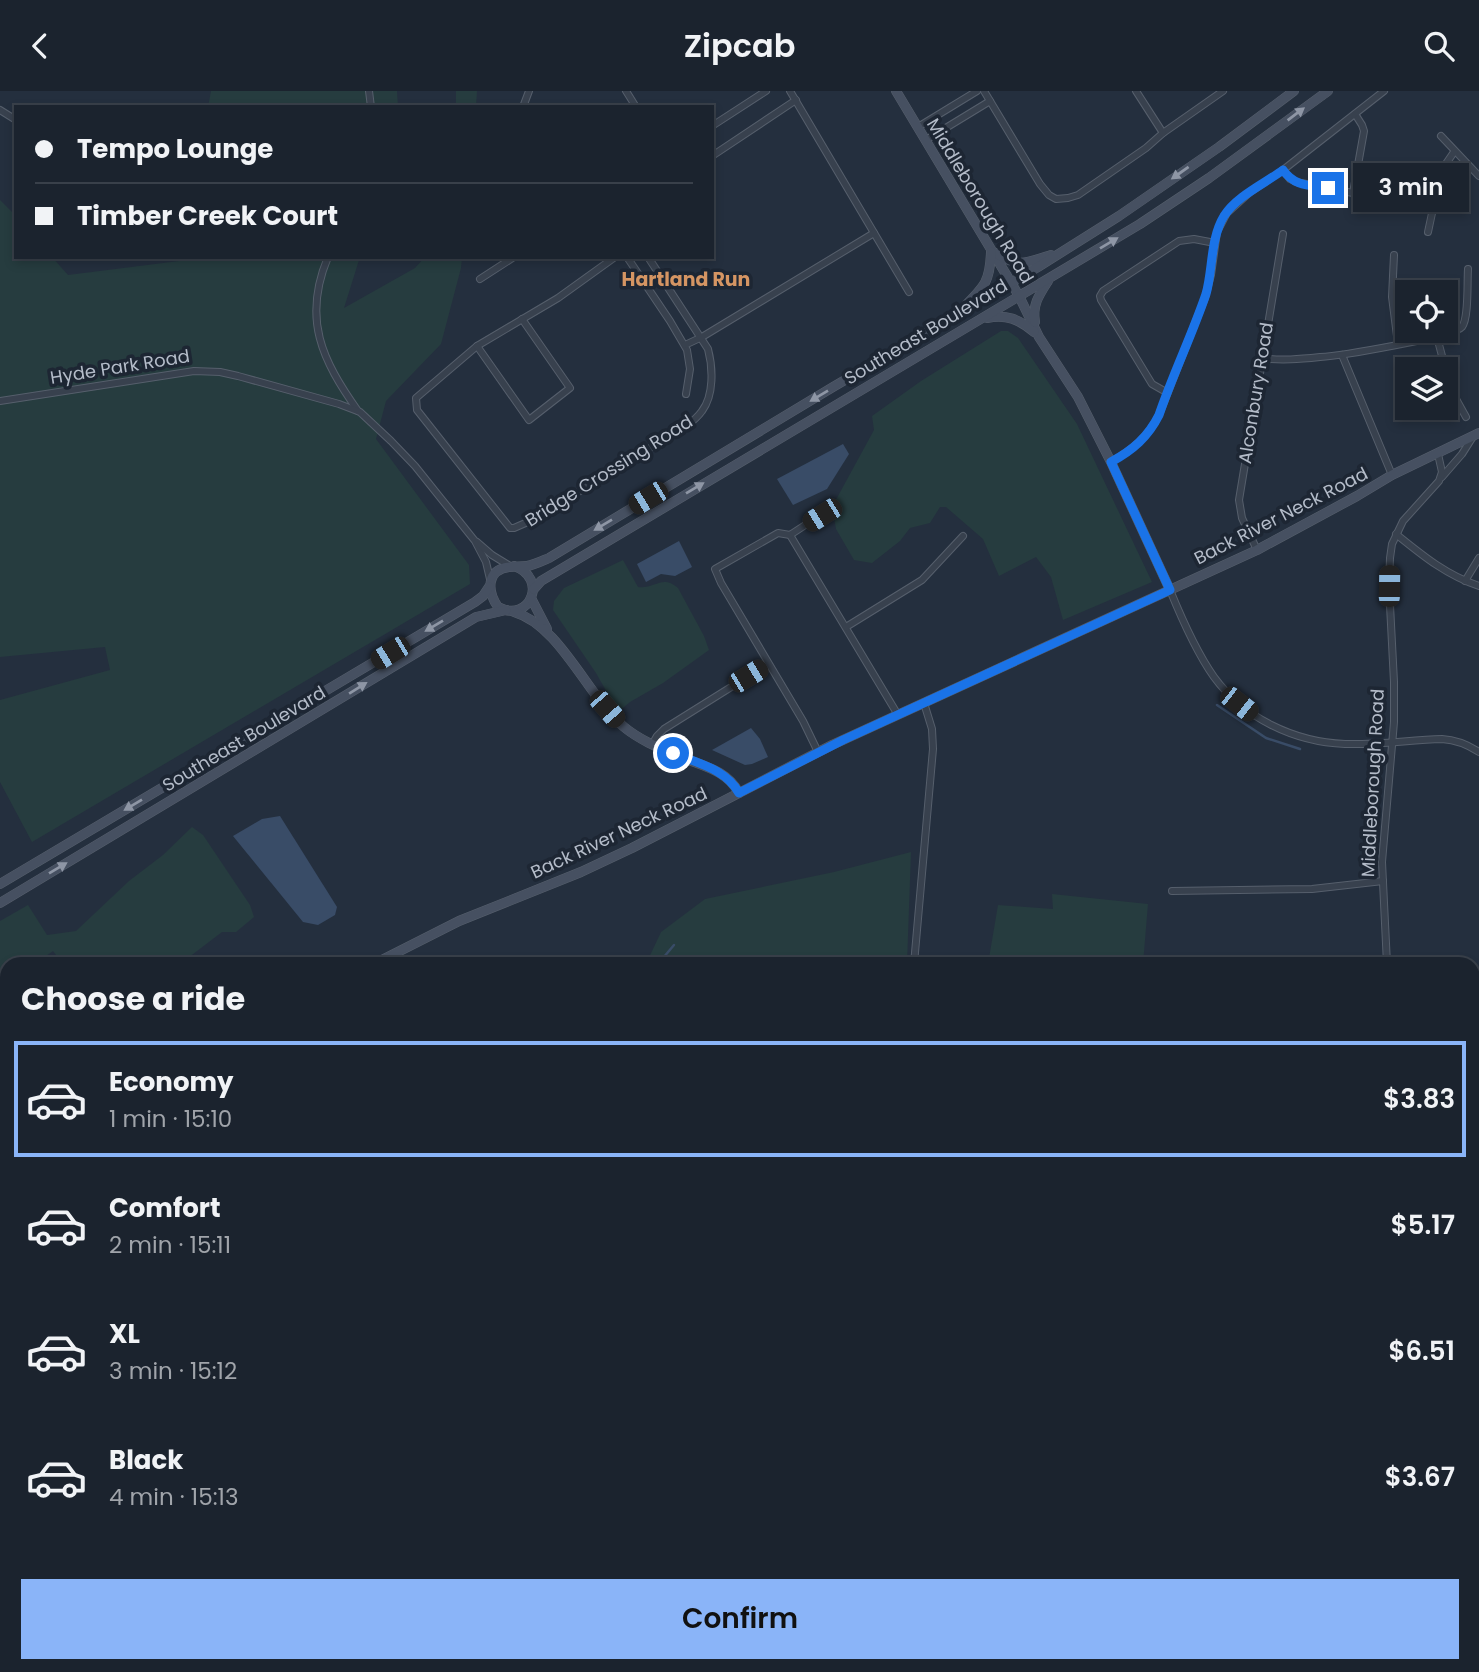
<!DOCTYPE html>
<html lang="en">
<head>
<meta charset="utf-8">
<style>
  body { margin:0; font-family:Poppins,sans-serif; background:#282f3a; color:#f1f3f6; height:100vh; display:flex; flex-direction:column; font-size:26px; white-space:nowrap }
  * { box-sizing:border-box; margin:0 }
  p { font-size:23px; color:#a0a4aa }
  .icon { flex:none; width:38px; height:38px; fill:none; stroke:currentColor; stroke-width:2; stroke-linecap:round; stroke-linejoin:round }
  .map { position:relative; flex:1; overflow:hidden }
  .sheet { position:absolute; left:0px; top:866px; width:1480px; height:716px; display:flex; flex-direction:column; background:#1b232e; border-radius:21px 21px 0 0; box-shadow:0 4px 10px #0003,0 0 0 2px #39404a }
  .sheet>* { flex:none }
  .banner { position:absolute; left:14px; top:14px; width:700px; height:154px; border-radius:0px; box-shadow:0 4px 10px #0003,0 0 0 2px #39404a; display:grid; align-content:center; height:154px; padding:0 21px; background:#1b232e }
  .tools { position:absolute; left:1395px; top:189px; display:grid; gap:14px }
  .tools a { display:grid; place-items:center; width:63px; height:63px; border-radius:0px; background:#1b232e; box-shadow:0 4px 10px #0003,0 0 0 2px #39404a; font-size:35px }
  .end { position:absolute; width:32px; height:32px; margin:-16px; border:9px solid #1a73e8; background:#fff; box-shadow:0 0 0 4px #fff }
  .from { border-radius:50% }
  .bubble { position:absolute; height:49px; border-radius:0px; background:#1b232e; box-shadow:0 4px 10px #0003,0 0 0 2px #39404a; font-size:23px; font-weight:600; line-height:49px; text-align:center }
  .car { position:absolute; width:21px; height:42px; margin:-21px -10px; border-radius:9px; box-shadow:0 0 5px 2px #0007; background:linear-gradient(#222 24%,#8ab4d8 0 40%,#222 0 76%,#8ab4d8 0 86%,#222 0) }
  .banner b { display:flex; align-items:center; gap:24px; height:66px; font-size:26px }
  .banner b+b { border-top:2px solid #39404a }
  .banner i { width:18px; height:18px; background:#f1f3f6 }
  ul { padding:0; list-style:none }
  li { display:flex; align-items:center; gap:21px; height:116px; margin:0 14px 10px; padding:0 7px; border:4px solid transparent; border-radius:0px }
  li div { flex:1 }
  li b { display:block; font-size:26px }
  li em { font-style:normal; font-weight:600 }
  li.on { border-color:#8ab4f8 }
  li>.icon { width:63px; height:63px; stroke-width:1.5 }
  h2 { padding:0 21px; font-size:32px; line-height:84px }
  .primary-button { display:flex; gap:14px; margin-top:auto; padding:14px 21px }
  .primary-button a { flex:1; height:80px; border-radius:0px; background:#8ab4f8; color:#111; font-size:28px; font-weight:600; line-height:80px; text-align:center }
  header { display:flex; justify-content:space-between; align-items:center; height:91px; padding:0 21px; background:#1b232e; font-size:32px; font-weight:600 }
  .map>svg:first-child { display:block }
  .green { fill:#263c3f }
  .water { fill:#394c67 }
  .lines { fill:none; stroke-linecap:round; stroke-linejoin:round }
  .stream { stroke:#394c67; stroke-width:2.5 }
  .street-casing { stroke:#565f6c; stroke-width:8 }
  .secondary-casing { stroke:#565f6c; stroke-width:10 }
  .street { stroke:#38414e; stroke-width:6 }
  .secondary { stroke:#465061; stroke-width:9 }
  .oneway { fill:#8e96a5 }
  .route { stroke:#1a73e8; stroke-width:9 }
  .labels { text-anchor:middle; stroke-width:7; stroke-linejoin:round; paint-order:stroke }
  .street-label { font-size:18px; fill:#b4bcc9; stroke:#1d2633 }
  .neighbourhood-label { font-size:19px; font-weight:bold; fill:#d59563; stroke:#1d2633 }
</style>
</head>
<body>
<header><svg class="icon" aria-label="back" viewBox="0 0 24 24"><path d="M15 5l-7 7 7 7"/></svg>Zipcab<svg class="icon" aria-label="search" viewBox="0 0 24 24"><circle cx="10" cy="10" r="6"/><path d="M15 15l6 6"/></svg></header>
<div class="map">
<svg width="1479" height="1581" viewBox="0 0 1479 1581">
  <rect width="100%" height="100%" fill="#242f3e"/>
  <g class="green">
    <path d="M211,0H397L398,16H208Z"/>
    <path d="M456,0H477L476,16H456Z"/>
    <path d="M0,109L16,125V166H52L68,184L179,170L180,166H360L344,217L415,177L425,166H462L461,177L441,253L386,310L376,348L469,474L470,493L32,751L0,691V609L110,579L105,556L0,566Z"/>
    <path d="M1001,240H1008L1018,247L1077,333L1152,491L1063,529L1051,486L1036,466L999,485L983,448L946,416H940L930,432L910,437L900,450L872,472L854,469L836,438L832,416L874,339L872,325L921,290Z"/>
    <path d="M623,469L638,496C656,498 662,483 678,497L704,545L709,559L663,592L630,611L618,621L596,582L553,519L554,510L564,497Z"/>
    <path d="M192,736L203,744L250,814L254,826L236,841H222L180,873H63L53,860L35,873H7V997L0,1002V830L28,814L47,844L76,840L129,790L163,764Z"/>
    <path d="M911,761L907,873H646L661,841L705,808L834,781Z"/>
    <path d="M1052,803L1148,813L1143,873H988L998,814L1053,818Z"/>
    <path d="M7,1529V1575H54L55,1577L48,1581H0V1531Z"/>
    <path d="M353,1575H440L439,1581H341Z"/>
  </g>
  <g class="water">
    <path d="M843,353L849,363L827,398L793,414L777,388Z"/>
    <path d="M679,450L692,476L675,485L661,483L646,491L637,473Z"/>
    <path d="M751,637L760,648L768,666L752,673L745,674L712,659Z"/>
    <path d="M280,725L337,816L335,824L318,834L303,831L233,745L262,728Z"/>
    <path d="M702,1575H841L844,1581H702Z"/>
  </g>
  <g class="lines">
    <g class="stream">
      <path d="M1217,614L1266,647L1300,658"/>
      <path d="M658,873L674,854"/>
      <path d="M1474,915H1479"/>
      <path d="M1478,1296L1479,1295"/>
    </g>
    <defs>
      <g id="street">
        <path d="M369,0L371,16"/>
        <path d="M626,0L636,16"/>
        <path d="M790,0L909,201"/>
        <path d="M984,0L1040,93L1049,104L1056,108L1068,107L1078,104L1146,57L1163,42L1223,0"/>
        <path d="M1136,0L1163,42"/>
        <path d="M523,16L529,0"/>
        <path d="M0,19L16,29"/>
        <path d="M712,35L766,0"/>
        <path d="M918,36L977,0"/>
        <path d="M1441,45L1479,85"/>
        <path d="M926,49L990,10"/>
        <path d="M712,65L796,9"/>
        <path d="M1283,79L1290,88L1296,91L1353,102L1364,40L1362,34L1355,23"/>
        <path d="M1428,141L1441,80L1454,61"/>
        <path d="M1394,164L1392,206L1398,253"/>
        <path d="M328,166C302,228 322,269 358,320"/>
        <path d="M615,166L558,207L477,255L416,307L417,319L510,437H514L530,430C573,404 616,379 658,352C673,343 692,334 702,320C714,304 713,277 708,258L648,166"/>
        <path d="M627,166L670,230L687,259L690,278L686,303"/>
        <path d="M480,188L514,166"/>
        <path d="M1437,246L1451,299L1466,326"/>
        <path d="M685,254L702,246L874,142"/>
        <path d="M477,255L529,329L570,297L522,228"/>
        <path d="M1342,264L1392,384"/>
        <path d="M1261,267C1281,270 1301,268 1320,266C1339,265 1454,246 1462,236C1469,227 1467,191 1468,178"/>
        <path d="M1166,301L1152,293L1101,209L1100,205L1103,200L1179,150L1194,148L1215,152"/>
        <path d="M0,310L194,280L220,281L238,285L339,313L360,321L391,350L415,375L475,450L486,471L490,488"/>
        <path d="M1111,371C1133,358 1148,346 1159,324L1205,207L1211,184L1217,141L1227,122L1249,102L1283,79L1384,0"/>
        <path d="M1442,386L1462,363L1474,344"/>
        <path d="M1396,443C1422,464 1446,484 1479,495"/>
        <path d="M790,444L898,624"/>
        <path d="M477,451L492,464L510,475"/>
        <path d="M1257,459L1242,427L1239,409L1283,143"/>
        <path d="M1465,490L1479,467"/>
        <path d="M1170,499C1181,526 1197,562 1214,586C1244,627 1294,651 1345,653C1377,654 1410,649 1442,648C1457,649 1467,653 1479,661"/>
        <path d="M846,536L922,489L963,445"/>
        <path d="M652,654L657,645L664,638L768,573"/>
        <path d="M818,661L803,630L721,492L715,478L778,442L790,444L822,423"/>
        <path d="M1172,800L1312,798L1383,790"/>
        <path d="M914,873L933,658L932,638L924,612"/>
        <path d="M1387,873L1382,771L1394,631V591L1389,495L1390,467L1392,453L1403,430L1439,390L1442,381L1438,363"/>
        <path d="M1474,988H1479"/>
        <path d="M1474,1194H1479"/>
        <path d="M0,1342L7,1339"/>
        <path d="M1474,1354L1479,1353"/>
        <path d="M1474,1469H1479"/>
        <path d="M1416,1575V1581"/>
        <path d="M980,1581L984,1575"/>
      </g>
      <g id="secondary">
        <path d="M896,0L1019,205L1039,246L1078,306L1111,371L1170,499"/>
        <path d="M996,162C1017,177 1027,172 1051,164"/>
        <path d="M965,215C985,195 990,190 991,161"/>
        <path d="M987,227C1006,223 1019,228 1034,241"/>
        <path d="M1035,231C1032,214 1039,204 1048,190"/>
        <path d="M514,475C549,487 530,533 498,516C487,500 486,479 509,476C515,475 521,476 527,475C534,474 542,470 549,467L833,296L1038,176L1119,125L1219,56L1294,0"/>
        <path d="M534,498L541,490L1140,133L1209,87L1328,0"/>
        <path d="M531,507L547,538"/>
        <path d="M514,521C561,535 587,605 624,636C642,651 665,659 686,668C707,676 728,681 739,702"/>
        <path d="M0,793L475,511L483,505L489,496"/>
        <path d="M0,812L476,526L506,519"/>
        <path d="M374,873L459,830L581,781L632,757L832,654L1257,459L1357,405L1392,384L1479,342"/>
        <path d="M0,1087L7,1082"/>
        <path d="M0,1298L7,1312"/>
        <path d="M127,1575L130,1581"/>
      </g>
    </defs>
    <use href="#street" class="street-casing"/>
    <use href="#secondary" class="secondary-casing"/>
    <use href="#street" class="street"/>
    <use href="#secondary" class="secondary"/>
  </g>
  <defs><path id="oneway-solid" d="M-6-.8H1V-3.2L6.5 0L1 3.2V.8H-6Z" transform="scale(1.75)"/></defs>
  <g class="oneway">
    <use href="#oneway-solid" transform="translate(1296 23) rotate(-37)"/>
    <use href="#oneway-solid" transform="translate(1180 82) rotate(145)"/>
    <use href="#oneway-solid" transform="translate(1109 152) rotate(-31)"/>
    <use href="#oneway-solid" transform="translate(819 305) rotate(149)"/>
    <use href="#oneway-solid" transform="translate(695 397) rotate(-31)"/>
    <use href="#oneway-solid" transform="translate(603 434) rotate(149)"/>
    <use href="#oneway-solid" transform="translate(434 535) rotate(149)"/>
    <use href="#oneway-solid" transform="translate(358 597) rotate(-32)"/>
    <use href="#oneway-solid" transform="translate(133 714) rotate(149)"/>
    <use href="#oneway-solid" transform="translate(58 777) rotate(-31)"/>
  </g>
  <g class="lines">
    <path class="route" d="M673,662C697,672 726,678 739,702L843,649L1170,499L1111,371C1133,359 1148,346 1159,324C1173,283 1192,244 1206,203C1213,179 1210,148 1224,125C1237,105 1264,93 1283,79C1295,96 1310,94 1328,97"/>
  </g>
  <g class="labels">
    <g class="street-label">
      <text transform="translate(980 110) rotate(59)" y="6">Middleborough Road</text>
      <text transform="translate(926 241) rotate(-31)" y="6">Southeast Boulevard</text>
      <text transform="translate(120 276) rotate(-9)" y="6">Hyde Park Road</text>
      <text transform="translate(1256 302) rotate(-81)" y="6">Alconbury Road</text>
      <text transform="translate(609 380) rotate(-32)" y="6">Bridge Crossing Road</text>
      <text transform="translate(1281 425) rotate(-27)" y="6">Back River Neck Road</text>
      <text transform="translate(244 648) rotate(-31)" y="6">Southeast Boulevard</text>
      <text transform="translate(1373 692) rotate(-87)" y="6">Middleborough Road</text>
      <text transform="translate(619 742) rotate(-25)" y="6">Back River Neck Road</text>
    </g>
    <g class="neighbourhood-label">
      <text x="686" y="195">Hartland Run</text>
    </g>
  </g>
</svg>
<div class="tools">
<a><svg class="icon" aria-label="locate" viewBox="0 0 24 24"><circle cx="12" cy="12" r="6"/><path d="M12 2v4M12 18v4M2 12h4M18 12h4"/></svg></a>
<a><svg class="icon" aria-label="layers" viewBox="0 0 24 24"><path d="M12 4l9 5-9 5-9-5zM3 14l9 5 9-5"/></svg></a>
</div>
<i class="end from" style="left:673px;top:662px"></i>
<i class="end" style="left:1328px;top:97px"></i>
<div class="bubble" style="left:1353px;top:72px;width:116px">3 min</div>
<i class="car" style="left:648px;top:407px;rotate:239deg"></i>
<i class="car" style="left:822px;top:424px;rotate:238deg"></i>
<i class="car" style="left:1389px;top:495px;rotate:1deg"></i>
<i class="car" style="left:390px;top:562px;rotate:239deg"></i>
<i class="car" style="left:748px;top:585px;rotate:59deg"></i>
<i class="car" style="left:1239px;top:613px;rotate:128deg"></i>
<i class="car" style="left:607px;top:618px;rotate:139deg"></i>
<div class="banner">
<b><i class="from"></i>Tempo Lounge</b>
<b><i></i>Timber Creek Court</b>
</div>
<section class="sheet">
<h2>Choose a ride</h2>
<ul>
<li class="on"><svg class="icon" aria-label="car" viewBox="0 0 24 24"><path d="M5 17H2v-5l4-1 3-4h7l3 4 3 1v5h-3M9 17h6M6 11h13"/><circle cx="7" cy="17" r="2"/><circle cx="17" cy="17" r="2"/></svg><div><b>Economy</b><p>1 min · 15:10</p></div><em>$3.83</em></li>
<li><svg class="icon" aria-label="car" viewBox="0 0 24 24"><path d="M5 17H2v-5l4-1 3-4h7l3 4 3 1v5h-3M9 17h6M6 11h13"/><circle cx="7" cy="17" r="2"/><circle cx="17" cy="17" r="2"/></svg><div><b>Comfort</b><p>2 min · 15:11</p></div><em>$5.17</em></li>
<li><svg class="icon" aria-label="car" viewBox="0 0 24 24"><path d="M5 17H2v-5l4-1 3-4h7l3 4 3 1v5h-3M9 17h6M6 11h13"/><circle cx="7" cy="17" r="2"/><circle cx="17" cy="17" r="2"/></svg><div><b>XL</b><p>3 min · 15:12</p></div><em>$6.51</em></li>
<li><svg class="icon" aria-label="car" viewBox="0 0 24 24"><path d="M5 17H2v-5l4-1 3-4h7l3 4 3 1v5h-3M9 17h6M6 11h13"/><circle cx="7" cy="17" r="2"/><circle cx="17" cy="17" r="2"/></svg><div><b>Black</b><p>4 min · 15:13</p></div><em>$3.67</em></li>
</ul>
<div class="primary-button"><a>Confirm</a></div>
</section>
</div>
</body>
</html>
